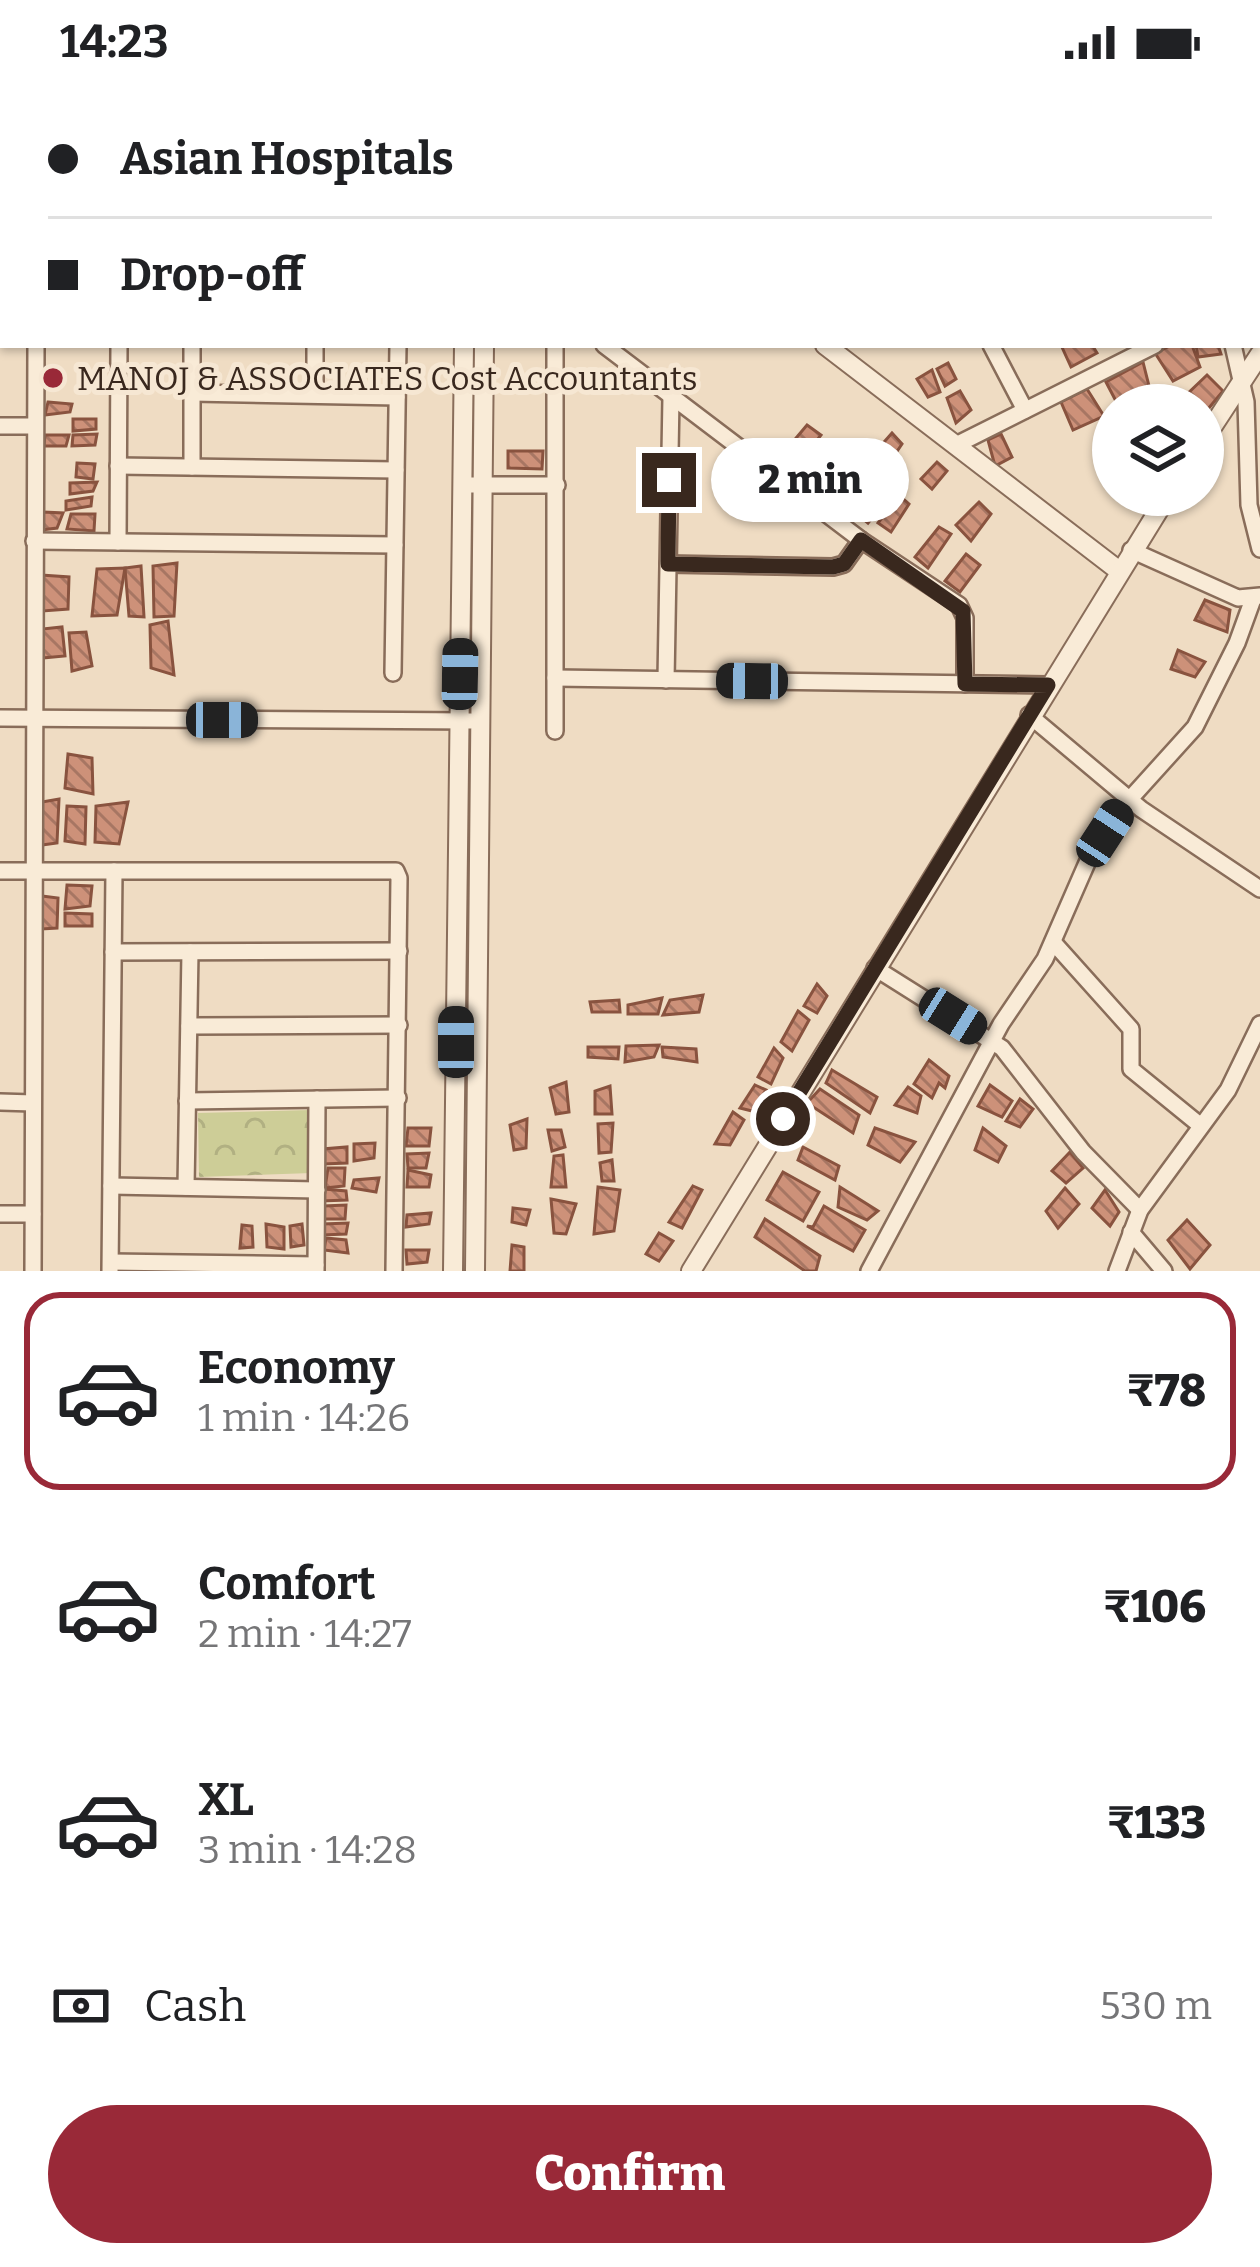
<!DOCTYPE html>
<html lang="en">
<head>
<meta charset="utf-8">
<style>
  body { margin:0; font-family:Bitter,serif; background:#f6f6f6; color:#202124; height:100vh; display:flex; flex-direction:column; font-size:45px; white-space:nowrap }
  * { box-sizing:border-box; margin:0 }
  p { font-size:39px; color:#757577 }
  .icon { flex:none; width:66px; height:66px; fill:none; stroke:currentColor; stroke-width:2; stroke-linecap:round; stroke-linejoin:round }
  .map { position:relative; height:1187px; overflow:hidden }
  .panel { display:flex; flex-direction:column; background:#fff; flex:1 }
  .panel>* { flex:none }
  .hud { position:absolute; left:0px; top:0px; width:1260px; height:264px; box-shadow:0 3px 9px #0004; display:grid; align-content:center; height:264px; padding:0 48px; background:#fff }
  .fabs { position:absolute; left:1092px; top:300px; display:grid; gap:24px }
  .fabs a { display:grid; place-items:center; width:132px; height:132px; border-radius:50%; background:#fff; box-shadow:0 3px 9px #0004; font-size:60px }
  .end { position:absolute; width:54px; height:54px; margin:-27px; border:15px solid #39281e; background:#fff; box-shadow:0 0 0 6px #fff }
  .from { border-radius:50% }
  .bubble { position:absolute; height:84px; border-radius:42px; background:#fff; box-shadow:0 3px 9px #0004; font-size:39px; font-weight:800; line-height:84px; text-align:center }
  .car { position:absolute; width:36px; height:72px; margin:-36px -18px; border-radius:15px; box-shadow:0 0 9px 3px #0007; background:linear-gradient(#222 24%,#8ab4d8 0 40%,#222 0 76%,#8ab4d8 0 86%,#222 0) }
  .hud b { display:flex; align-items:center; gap:42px; height:114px; font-size:45px }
  .hud b+b { border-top:3px solid #e0e0e0 }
  .hud i { width:30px; height:30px; background:#202124 }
  ul { padding:21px 0 0; list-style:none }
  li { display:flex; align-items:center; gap:36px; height:198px; margin:0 24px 18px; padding:0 24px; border:6px solid transparent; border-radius:36px }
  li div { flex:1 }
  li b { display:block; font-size:45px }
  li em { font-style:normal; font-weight:800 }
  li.selected { border-color:#992938 }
  li>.icon { width:108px; height:108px; stroke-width:1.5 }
  .pay { display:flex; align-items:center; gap:30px; height:132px; padding:0 48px; font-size:45px }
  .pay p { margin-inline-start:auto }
  .primary-button { display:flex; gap:24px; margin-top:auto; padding:24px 48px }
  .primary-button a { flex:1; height:138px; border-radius:72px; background:#992938; color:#fff; font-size:48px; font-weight:800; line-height:138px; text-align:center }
  .status { display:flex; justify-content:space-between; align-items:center; height:84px; padding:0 60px; background:#fff; direction:ltr }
  .status svg { height:33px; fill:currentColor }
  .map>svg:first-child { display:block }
  .park { fill:url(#park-crowns) }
  .building { fill:url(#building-back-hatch); stroke:#89533f; stroke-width:3 }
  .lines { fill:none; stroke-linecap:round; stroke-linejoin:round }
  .minor-casing { stroke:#896d5a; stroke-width:20 }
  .tertiary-casing { stroke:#896d5a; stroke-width:22 }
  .minor { stroke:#f9ebd7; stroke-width:15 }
  .tertiary { stroke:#f9ebd7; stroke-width:18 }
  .route { stroke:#39281e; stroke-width:15 }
  .poi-dot { fill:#992938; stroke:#f6e7d3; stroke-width:4.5 }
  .labels { text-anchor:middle; stroke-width:10; stroke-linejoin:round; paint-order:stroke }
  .poi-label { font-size:33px; fill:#39281e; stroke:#f6e7d3; text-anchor:start }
</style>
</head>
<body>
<div class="status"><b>14:23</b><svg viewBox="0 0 49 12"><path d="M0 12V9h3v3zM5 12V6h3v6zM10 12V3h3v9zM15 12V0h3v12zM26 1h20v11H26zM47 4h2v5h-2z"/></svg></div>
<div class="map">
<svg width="1260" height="1187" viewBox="0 0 1260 1187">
  <defs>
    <pattern id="park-crowns" width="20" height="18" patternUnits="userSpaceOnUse" patternTransform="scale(3)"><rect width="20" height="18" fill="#cdcd97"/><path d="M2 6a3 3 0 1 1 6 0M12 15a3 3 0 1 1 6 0" fill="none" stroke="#b1b082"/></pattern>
    <pattern id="building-back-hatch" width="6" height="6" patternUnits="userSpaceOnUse" patternTransform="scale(3)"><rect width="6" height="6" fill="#cd9179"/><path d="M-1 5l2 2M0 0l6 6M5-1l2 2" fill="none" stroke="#a77663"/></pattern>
  </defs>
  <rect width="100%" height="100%" fill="#efdcc3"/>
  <path class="park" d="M311,1026L312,1089L199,1093L198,1029Z"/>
  <g class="building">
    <path d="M1061,261H1092L1097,269L1071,283Z"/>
    <path d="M1172,261H1192L1200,283L1173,297L1155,269Z"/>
    <path d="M1196,261H1218L1221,270L1198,273Z"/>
    <path d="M1143,278L1150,306L1118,321L1106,298Z"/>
    <path d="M948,279L956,295L945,302L937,285Z"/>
    <path d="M932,286L940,308L928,313L917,295Z"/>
    <path d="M1207,291L1223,307L1203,331V321H1189L1182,315Z"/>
    <path d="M1087,305L1104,332L1073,346L1061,318Z"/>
    <path d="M960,307L971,326L956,339L947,314Z"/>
    <path d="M48,318L72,320L70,328L45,331Z"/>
    <path d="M73,335H96V345L73,347Z"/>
    <path d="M807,341L821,351L797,382L781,372Z"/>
    <path d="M892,349L902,360L883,388L870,374Z"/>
    <path d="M97,350L95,361L72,362L73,351Z"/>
    <path d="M1001,350L1012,373L995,382L988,356Z"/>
    <path d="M45,351H69L66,362H44Z"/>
    <path d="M508,367H543L542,385L508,384Z"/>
    <path d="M937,378L947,387L932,405L921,395Z"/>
    <path d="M77,379L95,380L93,395L76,393Z"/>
    <path d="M853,379L864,387L839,422L827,411Z"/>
    <path d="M883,395L893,408L868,439L855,428Z"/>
    <path d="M97,398L93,407L70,410V399Z"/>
    <path d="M899,411L909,420L891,448L878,439Z"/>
    <path d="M92,413L91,422L66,426V417Z"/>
    <path d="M979,418L991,430L971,457L956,441Z"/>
    <path d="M43,428L63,429L57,444L41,446Z"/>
    <path d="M71,430H95L94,447L67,445Z"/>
    <path d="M939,443L951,450L928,484L915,473Z"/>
    <path d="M966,470L980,481L960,508L945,497Z"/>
    <path d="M177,479L174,532L154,533L153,482Z"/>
    <path d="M141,482L144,533L129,532L125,484Z"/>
    <path d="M125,484L117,531L92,532L97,485Z"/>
    <path d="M41,491L69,493L68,525L43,527Z"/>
    <path d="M1205,516L1230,526L1227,548L1195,536Z"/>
    <path d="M168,537L174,591L151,584L150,541Z"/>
    <path d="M62,543L65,572L42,574V545Z"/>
    <path d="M86,548L92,582L72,587L69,549Z"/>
    <path d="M1178,566L1205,578L1195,593L1171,585Z"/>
    <path d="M68,670L92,674L93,710L65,704Z"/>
    <path d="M59,715L57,759L42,761V718Z"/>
    <path d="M128,718L119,760L95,758L96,722Z"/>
    <path d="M67,722L86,723L85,760L65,757Z"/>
    <path d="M67,801L92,802L90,822L65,825Z"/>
    <path d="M42,812L58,814L57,844L42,845Z"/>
    <path d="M65,829L92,830V842H65Z"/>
    <path d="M817,900L827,912L817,929L804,922Z"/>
    <path d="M703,911L699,928L663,931L670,916Z"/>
    <path d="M662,914L658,930H628V921Z"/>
    <path d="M619,916L620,928H592L590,918Z"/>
    <path d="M798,927L809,936L792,967L781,958Z"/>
    <path d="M659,961L654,973L625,978L626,962Z"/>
    <path d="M588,963H619L618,975L588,973Z"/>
    <path d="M662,963L696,965L697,978L663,973Z"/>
    <path d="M774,964L783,974L771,1000L758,993Z"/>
    <path d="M929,976L949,992L945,1004L939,999L932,1014L914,1000Z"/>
    <path d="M832,986L877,1013L870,1029L826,999Z"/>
    <path d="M566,998L569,1028L556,1030L550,1004Z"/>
    <path d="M755,1001L766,1006L752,1027L740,1024Z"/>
    <path d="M990,1001L1012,1017L1002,1033L978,1022Z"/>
    <path d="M610,1002L612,1030H595V1007Z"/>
    <path d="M908,1003L921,1012L917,1029L895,1021Z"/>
    <path d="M820,1005L859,1031L853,1049L807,1019Z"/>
    <path d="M1020,1015L1033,1025L1020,1043L1006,1037Z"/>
    <path d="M733,1028L744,1036L730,1061L715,1060Z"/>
    <path d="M527,1035L526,1064L514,1066L510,1041Z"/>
    <path d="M613,1039L611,1068L599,1069L598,1040Z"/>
    <path d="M408,1044H431L429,1062H406Z"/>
    <path d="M875,1044L915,1058L900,1078L868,1061Z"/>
    <path d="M983,1044L1006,1062L998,1078L975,1066Z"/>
    <path d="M548,1046H561L565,1063L552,1067Z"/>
    <path d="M375,1059L374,1074L354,1077V1060Z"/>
    <path d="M347,1063V1079L323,1080V1065Z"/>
    <path d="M803,1063L839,1082L835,1096L798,1076Z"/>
    <path d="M1070,1068L1083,1084L1066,1099L1052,1087Z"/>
    <path d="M429,1069L426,1084H408L407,1070Z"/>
    <path d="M563,1071L566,1103H551L554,1072Z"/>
    <path d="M612,1076L614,1097H602L600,1079Z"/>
    <path d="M328,1084H345L344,1102L325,1104Z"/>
    <path d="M408,1086L431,1091L429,1103H407Z"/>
    <path d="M783,1088L819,1108L803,1137L767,1116Z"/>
    <path d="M379,1094L376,1108L352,1104L354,1096Z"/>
    <path d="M693,1102L702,1106L682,1144L669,1138Z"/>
    <path d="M598,1103L620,1106L614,1147L594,1150Z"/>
    <path d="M840,1103L878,1127L867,1136L838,1123Z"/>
    <path d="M1065,1104L1079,1120L1058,1144L1046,1127Z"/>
    <path d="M324,1105L346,1107L347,1116L321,1117Z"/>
    <path d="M1105,1106L1119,1128L1110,1142L1092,1124Z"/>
    <path d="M551,1115L576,1120L566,1150L554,1149Z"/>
    <path d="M346,1121L345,1135H323L324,1122Z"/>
    <path d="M824,1122L865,1146L853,1167L807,1142L813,1143Z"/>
    <path d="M513,1124L530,1126L526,1141L512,1138Z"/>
    <path d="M431,1129L429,1140L406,1143L407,1131Z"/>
    <path d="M765,1135L820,1172L816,1187H805L755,1153Z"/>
    <path d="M1187,1136L1210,1161L1190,1185L1168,1156Z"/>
    <path d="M348,1139L346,1150L322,1151L323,1140Z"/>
    <path d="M266,1140L284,1143V1165L267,1163Z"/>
    <path d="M302,1140L304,1161L291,1163L290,1142Z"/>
    <path d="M242,1141L252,1142L253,1163L240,1164Z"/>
    <path d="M659,1149L673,1157L659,1177L646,1170Z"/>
    <path d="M326,1154L346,1156L348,1169L324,1166Z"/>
    <path d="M512,1161L524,1163V1187H510Z"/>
    <path d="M406,1166H429L427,1178L407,1180Z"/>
  </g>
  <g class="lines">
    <defs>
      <g id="minor">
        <path d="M311,0V3"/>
        <path d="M675,0L677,3"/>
        <path d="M773,0L774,3"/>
        <path d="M1139,0L1140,3"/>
        <path d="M38,3V0"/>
        <path d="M122,3V0"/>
        <path d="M402,3V0"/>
        <path d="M604,3L610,0"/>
        <path d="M0,54H3"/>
        <path d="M192,261V383"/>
        <path d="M604,261L861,456L959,521L965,534V600"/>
        <path d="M991,261L1025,326"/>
        <path d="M1233,261L1246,318L1249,421L1260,465"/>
        <path d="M192,309L397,313"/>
        <path d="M315,310V261"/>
        <path d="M0,342H35"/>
        <path d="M956,361L1155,261"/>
        <path d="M118,382L396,386"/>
        <path d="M471,401H557"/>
        <path d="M34,457L395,461"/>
        <path d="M118,458L119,261"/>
        <path d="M1131,466L1238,514L1260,512"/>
        <path d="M668,480L833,483L844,480L861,456"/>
        <path d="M393,589L398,261"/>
        <path d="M555,594L1047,601"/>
        <path d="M666,596L671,313"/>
        <path d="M1029,631L1141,725L1260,805"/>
        <path d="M0,634L471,637"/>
        <path d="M555,647V261"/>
        <path d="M0,787H396L399,794L394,1187"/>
        <path d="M1053,858L1131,945V985L1201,1042"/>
        <path d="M113,868L399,867"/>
        <path d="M875,884L1002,964L1083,1068L1140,1126"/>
        <path d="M189,942L399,941"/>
        <path d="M187,1017L398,1014"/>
        <path d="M0,1018L33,1019"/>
        <path d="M111,1102L317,1106"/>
        <path d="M186,1103L190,868"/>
        <path d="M0,1130H33"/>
        <path d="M1131,1148L1164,1187"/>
        <path d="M111,1178L316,1181"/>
        <path d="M33,1187L36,261"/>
        <path d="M110,1187L114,787"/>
        <path d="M316,1187L317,1015"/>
        <path d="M869,1187L1001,940L1045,875L1090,772L1120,726L1195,643L1237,559L1253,515"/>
        <path d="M1117,1187L1140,1126L1228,1006L1260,940"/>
      </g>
      <g id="tertiary">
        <path d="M483,0L487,3"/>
        <path d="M468,3V0"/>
        <path d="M825,261L1118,486"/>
        <path d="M1203,357L1260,270"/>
        <path d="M453,1187L464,261"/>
        <path d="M475,1187L484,261"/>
        <path d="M691,1187L1168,411"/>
      </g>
    </defs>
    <use href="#minor" class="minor-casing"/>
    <use href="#tertiary" class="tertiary-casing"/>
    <use href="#minor" class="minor"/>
    <use href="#tertiary" class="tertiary"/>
  </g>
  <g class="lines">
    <path class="route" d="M669,396L668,480L833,483L844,480L861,456L963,527L965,600L1048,601L783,1035"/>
  </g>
  <circle class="poi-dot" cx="53" cy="294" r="12"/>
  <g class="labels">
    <g class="poi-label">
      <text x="77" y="306">MANOJ &amp; ASSOCIATES Cost Accountants</text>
    </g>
  </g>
</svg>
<div class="fabs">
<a><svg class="icon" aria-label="layers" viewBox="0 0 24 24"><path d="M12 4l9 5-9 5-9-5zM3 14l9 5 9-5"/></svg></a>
</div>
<i class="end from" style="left:783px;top:1035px"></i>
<i class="end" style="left:669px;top:396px"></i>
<div class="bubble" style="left:711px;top:354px;width:198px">2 min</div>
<i class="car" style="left:460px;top:590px;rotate:1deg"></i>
<i class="car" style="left:752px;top:597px;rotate:271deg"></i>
<i class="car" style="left:222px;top:636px;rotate:90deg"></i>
<i class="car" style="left:1105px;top:749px;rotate:33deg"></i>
<i class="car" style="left:953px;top:932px;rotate:122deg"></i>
<i class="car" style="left:456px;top:958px;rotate:0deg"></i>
<div class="hud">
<b><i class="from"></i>Asian Hospitals</b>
<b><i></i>Drop-off</b>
</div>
</div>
<section class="panel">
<ul>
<li class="selected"><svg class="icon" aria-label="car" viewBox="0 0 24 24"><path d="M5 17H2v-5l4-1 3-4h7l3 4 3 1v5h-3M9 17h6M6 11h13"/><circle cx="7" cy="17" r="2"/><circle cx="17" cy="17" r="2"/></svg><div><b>Economy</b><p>1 min · 14:26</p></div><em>₹78</em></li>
<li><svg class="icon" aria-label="car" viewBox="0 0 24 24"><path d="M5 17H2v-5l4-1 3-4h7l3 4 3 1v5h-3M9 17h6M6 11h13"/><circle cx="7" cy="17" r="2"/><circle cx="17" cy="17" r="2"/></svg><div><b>Comfort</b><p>2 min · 14:27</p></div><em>₹106</em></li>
<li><svg class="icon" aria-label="car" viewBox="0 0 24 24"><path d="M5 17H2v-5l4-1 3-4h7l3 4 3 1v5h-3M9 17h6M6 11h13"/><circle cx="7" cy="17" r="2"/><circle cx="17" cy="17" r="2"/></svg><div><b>XL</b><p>3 min · 14:28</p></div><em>₹133</em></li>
</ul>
<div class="pay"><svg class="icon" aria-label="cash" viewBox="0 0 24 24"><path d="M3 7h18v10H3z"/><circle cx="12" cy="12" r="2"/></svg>Cash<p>530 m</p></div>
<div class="primary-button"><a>Confirm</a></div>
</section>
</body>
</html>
